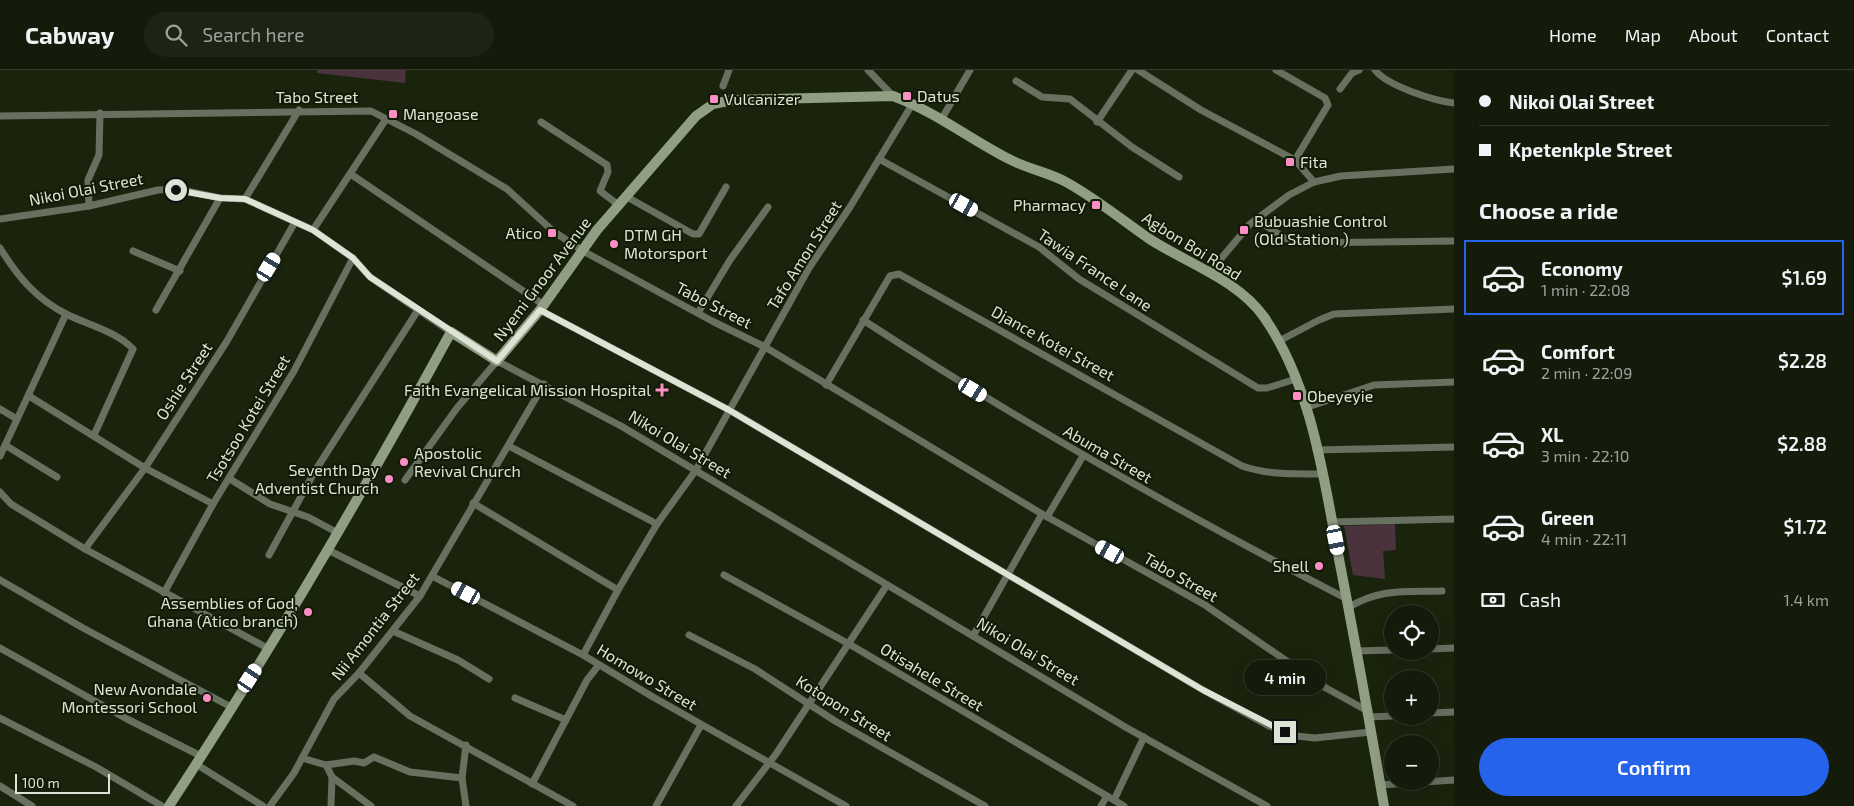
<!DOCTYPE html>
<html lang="en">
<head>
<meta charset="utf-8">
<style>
  body { margin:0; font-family:"Exo 2",sans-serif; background:#1d2413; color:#f1f3f6; height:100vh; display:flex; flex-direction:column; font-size:19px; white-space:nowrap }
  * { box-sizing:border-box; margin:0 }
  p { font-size:16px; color:#9da19c }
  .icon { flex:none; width:28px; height:28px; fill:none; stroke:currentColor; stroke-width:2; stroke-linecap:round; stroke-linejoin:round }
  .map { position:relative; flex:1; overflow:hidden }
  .details { display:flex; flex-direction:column; background:#141b0a; width:400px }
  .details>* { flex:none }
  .banner { display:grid; align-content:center; height:110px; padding:0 25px; background:#141b0a }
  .tools { position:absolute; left:1384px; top:535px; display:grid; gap:10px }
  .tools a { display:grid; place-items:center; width:55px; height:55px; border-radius:50%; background:#141b0a; box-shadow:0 5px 20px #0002,0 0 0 1px #33392b; font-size:25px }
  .scale { position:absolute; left:15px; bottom:12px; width:95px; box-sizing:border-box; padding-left:5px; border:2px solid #dde4d5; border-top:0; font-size:14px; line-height:18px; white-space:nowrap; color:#dde4d5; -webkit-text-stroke:4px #111a04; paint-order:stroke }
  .end { position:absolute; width:22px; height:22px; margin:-11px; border:6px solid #dde4d5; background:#111; box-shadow:0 0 0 2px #111 }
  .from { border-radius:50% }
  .bubble { position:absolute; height:35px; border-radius:18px; background:#141b0a; box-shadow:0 5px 20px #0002,0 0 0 1px #33392b; font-size:16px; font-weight:600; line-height:35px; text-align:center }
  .car { position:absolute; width:15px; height:30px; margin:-15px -8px; border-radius:6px; box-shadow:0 0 4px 1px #0007; background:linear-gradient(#fff 24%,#345 0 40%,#fff 0 76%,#345 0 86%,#fff 0) }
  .banner b { display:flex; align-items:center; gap:18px; height:48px; font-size:19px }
  .banner b+b { border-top:1px solid #33392b }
  .banner i { width:12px; height:12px; background:#f1f3f6 }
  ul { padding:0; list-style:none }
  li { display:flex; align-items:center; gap:15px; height:75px; margin:0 10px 8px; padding:0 15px; border:2px solid transparent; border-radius:0px }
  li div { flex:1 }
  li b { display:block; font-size:19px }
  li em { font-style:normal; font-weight:600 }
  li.on { border-color:#2563eb }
  li>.icon { width:45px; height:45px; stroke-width:1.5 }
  h2 { padding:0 25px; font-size:22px; line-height:60px }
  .pay { display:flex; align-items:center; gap:12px; height:55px; padding:0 25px; font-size:19px }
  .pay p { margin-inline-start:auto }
  .action { display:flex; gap:10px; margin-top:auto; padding:10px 25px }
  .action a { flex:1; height:58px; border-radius:30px; background:#2563eb; color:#fff; font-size:20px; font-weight:600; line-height:58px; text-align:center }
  header { display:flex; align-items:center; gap:30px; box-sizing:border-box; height:70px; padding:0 25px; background:#141b0a; border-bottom:1px solid #33392b }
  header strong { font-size:24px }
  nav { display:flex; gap:28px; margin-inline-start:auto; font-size:18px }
  .search { width:350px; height:45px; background:#1d2413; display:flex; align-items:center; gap:12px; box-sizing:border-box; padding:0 18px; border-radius:28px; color:#9da19c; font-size:19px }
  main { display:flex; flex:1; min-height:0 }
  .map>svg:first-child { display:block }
  .green { fill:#4b333e }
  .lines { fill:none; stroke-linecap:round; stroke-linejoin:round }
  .street { stroke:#687060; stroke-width:7 }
  .secondary { stroke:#919e84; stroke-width:10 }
  .route { stroke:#dde4d5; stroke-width:6 }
  .poi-dot { fill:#fb8fc5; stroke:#111a04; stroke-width:2 }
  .labels { text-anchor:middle; stroke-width:4; stroke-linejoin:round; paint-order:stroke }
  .poi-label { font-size:16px; fill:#dde4d5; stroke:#111a04; text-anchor:start }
  .street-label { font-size:16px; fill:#dde4d5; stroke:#111a04 }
</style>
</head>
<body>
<header>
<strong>Cabway</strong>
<div class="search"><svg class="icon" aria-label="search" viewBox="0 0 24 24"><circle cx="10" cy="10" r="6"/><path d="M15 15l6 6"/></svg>Search here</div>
<nav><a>Home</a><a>Map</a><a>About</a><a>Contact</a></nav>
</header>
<main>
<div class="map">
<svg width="1454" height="736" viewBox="0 0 1454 736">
  <rect width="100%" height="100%" fill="#1a240d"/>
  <g class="green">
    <path d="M317,0H406L405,13L317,3Z"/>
    <path d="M1395,454L1396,480L1383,481L1385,509L1353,505L1344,456Z"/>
  </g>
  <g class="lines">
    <g class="street">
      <path d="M868,0L893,26"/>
      <path d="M1138,0L1201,40L1295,90L1314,112"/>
      <path d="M1276,0L1325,28L1328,35L1295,90"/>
      <path d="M1375,0C1387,16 1435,31 1454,33"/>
      <path d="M1016,11L1042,27L1070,29L1132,77L1179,107"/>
      <path d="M723,16L729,0"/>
      <path d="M1340,19L1352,3L1359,0"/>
      <path d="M0,46L371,41L416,64L507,119L553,161L583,181L712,251L765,277L1042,444L1205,535L1326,618L1366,640"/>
      <path d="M941,50L970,0"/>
      <path d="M541,52L607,95L608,102L600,121L620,136"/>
      <path d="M1097,52L1132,0"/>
      <path d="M879,89L1039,177L1079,209L1258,318H1267L1296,309"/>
      <path d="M352,105L544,235"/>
      <path d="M627,127L693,164H699L726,117"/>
      <path d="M245,129L299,40"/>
      <path d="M89,136L88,110L99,85L100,43"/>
      <path d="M0,149L89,136L158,120L177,119L220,128L245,129L313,160L353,188L370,207L451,262"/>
      <path d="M1256,149L1284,168L1303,173L1454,171"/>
      <path d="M313,160L386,49"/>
      <path d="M0,178C18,207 36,229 68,245C89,255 117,262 133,279L94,365"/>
      <path d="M133,181L180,201"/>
      <path d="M1209,203L1250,154L1289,125L1314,112L1341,106L1454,99"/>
      <path d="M156,240L220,128"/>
      <path d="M540,240L729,340L1203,620L1269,656L1296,666L1315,668L1371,662"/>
      <path d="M698,243L730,190L768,137"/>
      <path d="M863,250C1020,352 1181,443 1347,529"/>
      <path d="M1279,271L1319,250L1334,244L1454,239"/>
      <path d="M826,315L890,206L899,204L1242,396C1268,405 1294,404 1322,404"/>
      <path d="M29,326L145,398L213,434"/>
      <path d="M1305,338L1374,315L1454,312"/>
      <path d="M0,339L17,349"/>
      <path d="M5,375L57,407"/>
      <path d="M509,376L657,454"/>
      <path d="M1316,380L1454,377"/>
      <path d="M0,386L66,244"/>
      <path d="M230,409L270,434L308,447L338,463"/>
      <path d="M405,410L457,338L497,291L621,356L1127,658L1267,736"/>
      <path d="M0,422L11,434L85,479L269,579"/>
      <path d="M473,433L618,520"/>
      <path d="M1047,447L1083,386"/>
      <path d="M1332,452L1454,449"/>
      <path d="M85,479L145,398L227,271L295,152"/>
      <path d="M328,480L420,526"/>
      <path d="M269,485L315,401L418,240"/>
      <path d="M724,505L849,574L1124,736"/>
      <path d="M432,506L583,585L653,627L846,736"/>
      <path d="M0,510L83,558L231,637"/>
      <path d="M164,523L213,434L294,301L353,188"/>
      <path d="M1349,537C1382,518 1405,522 1442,521"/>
      <path d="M393,561L458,590L489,609"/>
      <path d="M689,565L755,599L835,651L985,736"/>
      <path d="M973,566L1042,444"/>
      <path d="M0,578L127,649L201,686"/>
      <path d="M1430,579L1454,578"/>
      <path d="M1356,581L1392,580"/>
      <path d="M583,585L618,520L657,454L696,400L809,198L850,137L913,33"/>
      <path d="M359,603L410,646L573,736"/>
      <path d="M515,628L566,650"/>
      <path d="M1430,643L1454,642"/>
      <path d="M1368,647L1392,646"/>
      <path d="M0,648L96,697L162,736"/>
      <path d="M302,688L326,695L354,691L364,693L374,687L410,702L462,708"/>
      <path d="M196,694L263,736"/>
      <path d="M326,695L332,707L371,736"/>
      <path d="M532,714L587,610L598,596"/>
      <path d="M1380,715L1454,710"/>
      <path d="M0,716L32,736"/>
      <path d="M1114,730L1144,667"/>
      <path d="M270,736L294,703L334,629L359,603L420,526L544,314"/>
      <path d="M331,736L332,707"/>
      <path d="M466,736L462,708L466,675"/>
      <path d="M656,736L701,655"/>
      <path d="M736,736L776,684L887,515"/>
      <path d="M1101,736L1107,726"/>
    </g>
    <path class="secondary" d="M169,736C270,582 363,423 451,262L497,291L540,240L597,160L696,46L713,34L733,30L893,26C934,41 970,69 1009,89C1027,99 1048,102 1066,112C1095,128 1121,149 1148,168C1186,193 1237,209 1264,247C1312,316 1324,409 1339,489C1355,571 1370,654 1384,736"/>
  </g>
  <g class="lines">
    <path class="route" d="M176,120L220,128L245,129L313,160L353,188L370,207L497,291L540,240L729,340L1203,620L1285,662"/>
  </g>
  <g class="poi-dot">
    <rect x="902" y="21" width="10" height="10" rx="2.5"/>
    <rect x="709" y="24" width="10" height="10" rx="2.5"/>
    <rect x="388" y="39" width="10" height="10" rx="2.5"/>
    <rect x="1285" y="87" width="10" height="10" rx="2.5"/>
    <rect x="1091" y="130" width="10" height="10" rx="2.5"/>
    <rect x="1239" y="155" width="10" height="10" rx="2.5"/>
    <rect x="547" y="158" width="10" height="10" rx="2.5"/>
    <circle cx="614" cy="174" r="5"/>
    <path d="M659.5 312.5h5v5h5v5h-5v5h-5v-5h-5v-5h5z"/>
    <rect x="1292" y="321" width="10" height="10" rx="2.5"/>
    <circle cx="404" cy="392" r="5"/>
    <circle cx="389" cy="409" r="5"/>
    <circle cx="1319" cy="496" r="5"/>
    <circle cx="308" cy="542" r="5"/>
    <circle cx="207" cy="628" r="5"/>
  </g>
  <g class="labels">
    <g class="poi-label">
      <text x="917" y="32">Datus</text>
      <text x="724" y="35">Vulcanizer</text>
      <text x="403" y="50">Mangoase</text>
      <text x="1300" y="98">Fita</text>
      <text x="1086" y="141" text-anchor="end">Pharmacy</text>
      <text x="1254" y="157">Bubuashie Control<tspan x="1254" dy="18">(Old Station )</tspan></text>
      <text x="542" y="169" text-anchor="end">Atico</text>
      <text x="624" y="171">DTM GH<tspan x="624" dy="18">Motorsport</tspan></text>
      <text x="651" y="326" text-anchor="end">Faith Evangelical Mission Hospital</text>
      <text x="1307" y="332">Obeyeyie</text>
      <text x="414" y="389">Apostolic<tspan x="414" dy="18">Revival Church</tspan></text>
      <text x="379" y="406" text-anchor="end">Seventh Day<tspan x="379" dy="18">Adventist Church</tspan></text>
      <text x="1309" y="502" text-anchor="end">Shell</text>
      <text x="298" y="539" text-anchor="end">Assemblies of God,<tspan x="298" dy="18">Ghana (Atico branch)</tspan></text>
      <text x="197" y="625" text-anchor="end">New Avondale<tspan x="197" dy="18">Montessori School</tspan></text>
    </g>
    <g class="street-label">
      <text x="317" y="33">Tabo Street</text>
      <text transform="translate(86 119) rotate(-11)" y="6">Nikoi Olai Street</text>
      <text transform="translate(1192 176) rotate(32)" y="6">Agbon Boi Road</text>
      <text transform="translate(804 185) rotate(-58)" y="6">Tafo Amon Street</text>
      <text transform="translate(1095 200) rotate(34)" y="6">Tawia France Lane</text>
      <text transform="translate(542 209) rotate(-53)" y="6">Nyemi Gnoor Avenue</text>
      <text transform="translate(714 235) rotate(27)" y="6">Tabo Street</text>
      <text transform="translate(1053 273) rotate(29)" y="6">Djance Kotei Street</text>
      <text transform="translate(184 311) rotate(-57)" y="6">Oshie Street</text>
      <text transform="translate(248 349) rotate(-59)" y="6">Tsotsoo Kotei Street</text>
      <text transform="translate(680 374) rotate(31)" y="6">Nikoi Olai Street</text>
      <text transform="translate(1108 384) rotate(30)" y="6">Abuma Street</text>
      <text transform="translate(1181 507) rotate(30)" y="6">Tabo Street</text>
      <text transform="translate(375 556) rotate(-52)" y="6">Nii Amontia Street</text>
      <text transform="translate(1028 581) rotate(31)" y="6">Nikoi Olai Street</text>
      <text transform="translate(647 607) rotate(31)" y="6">Homowo Street</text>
      <text transform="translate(932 607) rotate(31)" y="6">Otisahele Street</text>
      <text transform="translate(844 638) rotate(32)" y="6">Kotopon Street</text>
    </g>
  </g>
</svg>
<div class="tools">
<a><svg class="icon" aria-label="locate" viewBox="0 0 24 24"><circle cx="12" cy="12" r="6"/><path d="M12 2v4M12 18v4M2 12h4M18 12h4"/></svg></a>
<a>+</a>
<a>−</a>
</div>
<div class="scale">100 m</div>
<i class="end from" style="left:176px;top:120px"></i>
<i class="end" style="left:1285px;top:662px"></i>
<div class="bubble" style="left:1244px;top:590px;width:82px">4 min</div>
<i class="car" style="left:964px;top:135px;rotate:119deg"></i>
<i class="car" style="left:269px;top:197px;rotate:31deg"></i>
<i class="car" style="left:973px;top:320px;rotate:121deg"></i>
<i class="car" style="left:1336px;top:470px;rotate:169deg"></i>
<i class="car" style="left:1110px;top:482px;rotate:299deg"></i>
<i class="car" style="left:466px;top:523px;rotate:298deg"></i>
<i class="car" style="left:250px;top:608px;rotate:33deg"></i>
</div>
<section class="details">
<div class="banner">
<b><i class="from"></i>Nikoi Olai Street</b>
<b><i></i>Kpetenkple Street</b>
</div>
<h2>Choose a ride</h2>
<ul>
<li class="on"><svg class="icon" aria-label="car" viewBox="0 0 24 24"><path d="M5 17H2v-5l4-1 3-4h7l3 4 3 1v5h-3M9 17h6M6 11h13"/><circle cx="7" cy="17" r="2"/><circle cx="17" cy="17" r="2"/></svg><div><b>Economy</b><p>1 min · 22:08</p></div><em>$1.69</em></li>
<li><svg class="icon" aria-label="car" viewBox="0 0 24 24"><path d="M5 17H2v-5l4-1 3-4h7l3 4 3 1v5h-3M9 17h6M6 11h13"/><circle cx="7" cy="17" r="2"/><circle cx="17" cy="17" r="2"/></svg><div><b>Comfort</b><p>2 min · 22:09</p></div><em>$2.28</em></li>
<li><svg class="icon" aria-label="car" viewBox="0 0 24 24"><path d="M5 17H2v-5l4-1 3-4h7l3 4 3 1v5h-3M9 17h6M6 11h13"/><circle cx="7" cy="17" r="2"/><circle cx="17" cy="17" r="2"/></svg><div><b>XL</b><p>3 min · 22:10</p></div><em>$2.88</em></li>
<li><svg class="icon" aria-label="car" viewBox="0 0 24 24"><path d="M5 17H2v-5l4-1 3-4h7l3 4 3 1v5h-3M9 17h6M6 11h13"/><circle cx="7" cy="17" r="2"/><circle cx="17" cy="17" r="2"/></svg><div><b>Green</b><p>4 min · 22:11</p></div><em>$1.72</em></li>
</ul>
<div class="pay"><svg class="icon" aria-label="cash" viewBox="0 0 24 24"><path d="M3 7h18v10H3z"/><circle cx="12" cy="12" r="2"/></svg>Cash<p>1.4 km</p></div>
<div class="action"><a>Confirm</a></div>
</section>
</main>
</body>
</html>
